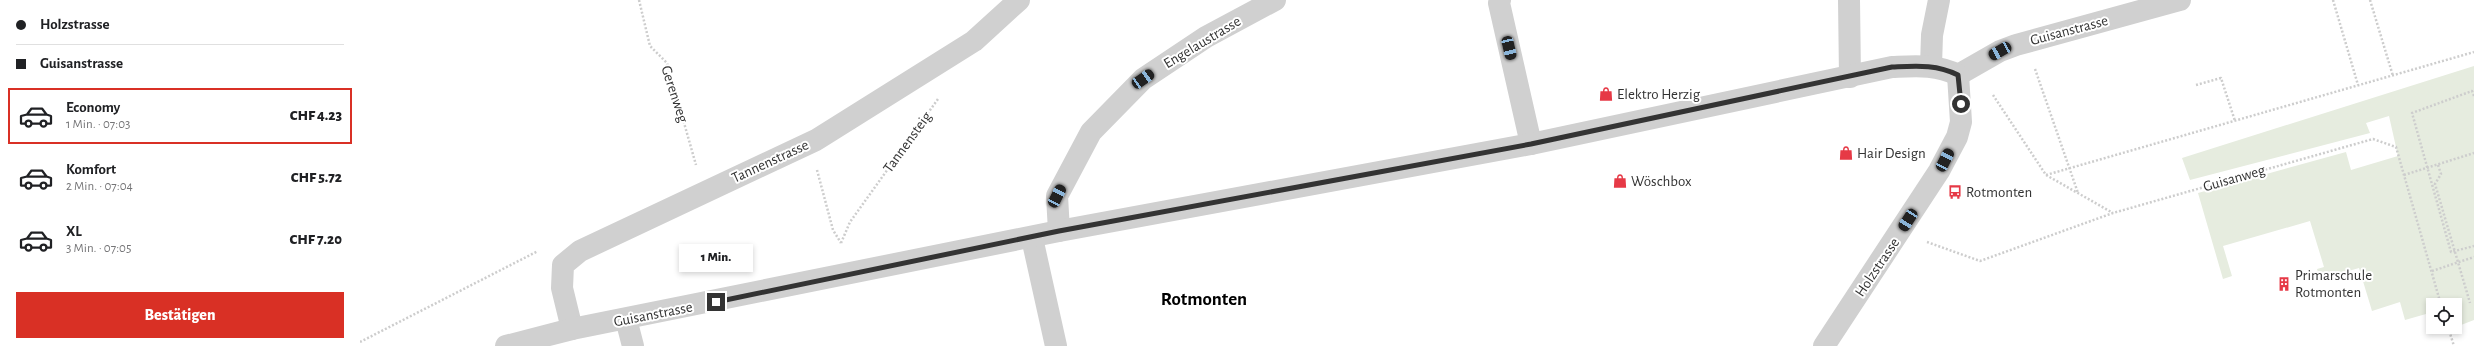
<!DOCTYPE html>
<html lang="de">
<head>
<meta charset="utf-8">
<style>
  body { margin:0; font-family:"Alegreya Sans",sans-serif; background:#f6f6f6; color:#202124; height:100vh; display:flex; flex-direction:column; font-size:15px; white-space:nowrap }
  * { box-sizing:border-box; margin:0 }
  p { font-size:13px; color:#757577 }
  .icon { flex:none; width:22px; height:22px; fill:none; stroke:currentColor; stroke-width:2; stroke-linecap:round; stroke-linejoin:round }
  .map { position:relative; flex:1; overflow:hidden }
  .details { display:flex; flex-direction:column; background:#fff; width:360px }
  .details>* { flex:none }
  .banner { display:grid; align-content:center; height:88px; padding:0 16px; background:#fff }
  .buttons { position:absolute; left:2066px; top:298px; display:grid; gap:8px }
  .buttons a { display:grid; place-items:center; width:36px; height:36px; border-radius:0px; background:#fff; box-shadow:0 2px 6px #0003; font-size:20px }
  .end { position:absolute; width:18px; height:18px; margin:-9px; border:5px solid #333; background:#fff; box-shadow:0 0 0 2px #fff }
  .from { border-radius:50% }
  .bubble { position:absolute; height:28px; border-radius:0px; background:#fff; box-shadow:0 2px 6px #0003; font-size:13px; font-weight:800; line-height:28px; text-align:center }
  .car { position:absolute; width:12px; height:24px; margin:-12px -6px; border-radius:5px; box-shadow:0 0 3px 1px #0007; background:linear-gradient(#222 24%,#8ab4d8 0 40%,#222 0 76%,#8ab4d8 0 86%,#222 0) }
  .banner b { display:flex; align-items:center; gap:14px; height:38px; font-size:15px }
  .banner b+b { border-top:1px solid #e0e0e0 }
  .banner i { width:10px; height:10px; background:#202124 }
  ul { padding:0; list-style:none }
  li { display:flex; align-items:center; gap:12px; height:56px; margin:0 8px 6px; padding:0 8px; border:2px solid transparent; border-radius:0px }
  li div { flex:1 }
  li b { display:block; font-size:15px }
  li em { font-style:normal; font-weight:800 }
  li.current { border-color:#d93025 }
  li>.icon { width:36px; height:36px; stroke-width:1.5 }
  .button { display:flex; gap:8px; margin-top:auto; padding:8px 16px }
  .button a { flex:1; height:46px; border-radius:0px; background:#d93025; color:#fff; font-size:16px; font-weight:800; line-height:46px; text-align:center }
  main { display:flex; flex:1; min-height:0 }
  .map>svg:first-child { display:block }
  .green { fill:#e6ecdf }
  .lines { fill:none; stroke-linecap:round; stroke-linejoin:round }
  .path { stroke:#cdcdcd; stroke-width:2.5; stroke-dasharray:2 2; stroke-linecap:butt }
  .minor { stroke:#d0d0d0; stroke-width:22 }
  .tertiary { stroke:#d0d0d0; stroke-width:22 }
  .route { stroke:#333; stroke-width:5 }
  .labels { text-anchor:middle; stroke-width:4; stroke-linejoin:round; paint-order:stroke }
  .street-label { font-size:15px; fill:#333; stroke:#fff }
  .poi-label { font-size:15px; fill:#333; stroke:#fff; text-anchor:start }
  .district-label { font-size:19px; font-weight:bold; fill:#000; stroke:#fff }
</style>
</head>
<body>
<main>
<section class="details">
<div class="banner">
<b><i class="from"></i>Holzstrasse</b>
<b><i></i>Guisanstrasse</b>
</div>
<ul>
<li class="current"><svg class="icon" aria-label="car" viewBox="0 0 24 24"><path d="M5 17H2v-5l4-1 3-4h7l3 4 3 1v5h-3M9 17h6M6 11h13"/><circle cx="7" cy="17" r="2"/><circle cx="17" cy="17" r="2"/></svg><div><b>Economy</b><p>1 Min. · 07:03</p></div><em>CHF 4.23</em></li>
<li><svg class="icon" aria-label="car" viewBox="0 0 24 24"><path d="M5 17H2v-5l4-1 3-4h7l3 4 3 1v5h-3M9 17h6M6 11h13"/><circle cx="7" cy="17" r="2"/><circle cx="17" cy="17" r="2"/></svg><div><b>Komfort</b><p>2 Min. · 07:04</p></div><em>CHF 5.72</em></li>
<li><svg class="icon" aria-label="car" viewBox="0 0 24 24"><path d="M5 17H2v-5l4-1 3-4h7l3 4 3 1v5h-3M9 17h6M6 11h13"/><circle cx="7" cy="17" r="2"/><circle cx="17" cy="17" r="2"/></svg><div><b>XL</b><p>3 Min. · 07:05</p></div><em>CHF 7.20</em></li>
</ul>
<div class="button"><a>Bestätigen</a></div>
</section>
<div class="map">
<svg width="2114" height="346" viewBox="0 0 2114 346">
  <rect width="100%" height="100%" fill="#fff"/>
  <path class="green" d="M2114,66V320L2088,330V327H2095V305H2073V312L2045,320L2040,302L2012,311L1999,268L1960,279L1957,269L1964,267L1950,221L1863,246L1872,276L1863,279L1838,193L1986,152L1991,170L2038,156L2029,116L2006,123L2010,133L1830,180L1822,158Z"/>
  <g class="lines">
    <g class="path">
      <path d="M279,0L290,46L307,63L336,165"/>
      <path d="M1973,0L1998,85"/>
      <path d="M2010,0L2033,76"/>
      <path d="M1675,69L1718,193"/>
      <path d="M1836,85L1861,78L1875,121"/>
      <path d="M1633,95L1686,175L1753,213"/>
      <path d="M2114,96L2112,91L2052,113L2091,252L2114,246"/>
      <path d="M2078,165L2081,174L2075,184L2110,303"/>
      <path d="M457,170L473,230L481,243"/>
      <path d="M1686,175L2114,52"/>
      <path d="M2044,175L2114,153"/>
      <path d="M1567,242L1620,261L1753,213L2013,139L2036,147L2081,305"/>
      <path d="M481,243L490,222L578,99"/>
      <path d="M2072,271L2114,257"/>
      <path d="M2088,327L2094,346"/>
      <path d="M0,342L178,251"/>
    </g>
    <g class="minor">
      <path d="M1140,0L1139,3L1171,144"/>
      <path d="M1489,0L1490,77"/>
      <path d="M1571,66L1572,35L1579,0"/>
      <path d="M699,231L697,196L731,132L783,79L846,37L915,0"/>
      <path d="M672,238L696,346"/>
      <path d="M266,319L273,346"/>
      <path d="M212,329L202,288L203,265L220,251L456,140L614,41L659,0"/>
    </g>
    <g class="tertiary">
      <path d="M1598,75L1640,51L1656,45L1820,0"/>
      <path d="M146,346L212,329L699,231L1171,144L1532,67C1556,66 1576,64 1598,75"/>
      <path d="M1464,346L1579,171L1597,137L1601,122L1598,75"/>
    </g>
  </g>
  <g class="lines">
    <path class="route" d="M356,302L699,231L1171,144L1532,67C1556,66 1576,64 1598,75L1601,104"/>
  </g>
  <defs>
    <symbol id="shop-bare" viewBox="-9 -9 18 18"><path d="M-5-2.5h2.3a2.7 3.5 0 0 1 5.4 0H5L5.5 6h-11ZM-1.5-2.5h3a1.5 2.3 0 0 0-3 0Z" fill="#e63946" stroke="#fff" stroke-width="2.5" paint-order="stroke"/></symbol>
    <symbol id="bus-bare" viewBox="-9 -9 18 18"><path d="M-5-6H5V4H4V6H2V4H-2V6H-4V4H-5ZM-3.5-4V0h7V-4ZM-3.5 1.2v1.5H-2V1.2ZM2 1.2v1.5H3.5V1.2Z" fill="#e63946" stroke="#fff" stroke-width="2.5" paint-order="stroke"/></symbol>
    <symbol id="building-bare" viewBox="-9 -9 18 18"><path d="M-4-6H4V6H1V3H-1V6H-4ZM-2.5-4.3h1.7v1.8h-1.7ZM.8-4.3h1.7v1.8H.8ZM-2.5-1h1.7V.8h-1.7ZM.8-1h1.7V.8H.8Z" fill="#e63946" stroke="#fff" stroke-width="2.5" paint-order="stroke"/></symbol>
  </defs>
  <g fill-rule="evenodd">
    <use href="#shop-bare" x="1236" y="84" width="20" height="20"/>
    <use href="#shop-bare" x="1476" y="143" width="20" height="20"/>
    <use href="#shop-bare" x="1250" y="171" width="20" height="20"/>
    <use href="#bus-bare" x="1585" y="182" width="20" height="20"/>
    <use href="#building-bare" x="1914" y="274" width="20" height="20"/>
  </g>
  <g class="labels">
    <g class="street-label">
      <text transform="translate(1709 30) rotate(-15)" y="5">Guisanstrasse</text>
      <text transform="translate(842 42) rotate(-31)" y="5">Engelaustrasse</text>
      <text transform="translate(315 94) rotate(72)" y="5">Gerenweg</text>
      <text transform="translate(547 142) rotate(-54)" y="5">Tannensteig</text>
      <text transform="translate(410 161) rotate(-25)" y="5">Tannenstrasse</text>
      <text transform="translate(1874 178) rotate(-16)" y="5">Guisanweg</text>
      <text transform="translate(1517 267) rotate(-56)" y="5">Holzstrasse</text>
      <text transform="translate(293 314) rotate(-11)" y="5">Guisanstrasse</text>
    </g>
    <g class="poi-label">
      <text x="1257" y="99">Elektro Herzig</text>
      <text x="1497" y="158">Hair Design</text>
      <text x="1271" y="186">Wöschbox</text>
      <text x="1606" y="197">Rotmonten</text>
      <text x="1935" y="280">Primarschule<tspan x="1935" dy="17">Rotmonten</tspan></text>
    </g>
    <g class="district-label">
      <text x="844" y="305">Rotmonten</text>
    </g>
  </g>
</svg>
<div class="buttons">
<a><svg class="icon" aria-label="locate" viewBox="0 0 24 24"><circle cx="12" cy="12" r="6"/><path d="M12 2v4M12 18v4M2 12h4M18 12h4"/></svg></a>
</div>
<i class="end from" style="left:1601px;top:104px"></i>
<i class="end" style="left:356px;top:302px"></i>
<div class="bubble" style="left:319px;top:244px;width:74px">1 Min.</div>
<i class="car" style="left:1149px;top:48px;rotate:167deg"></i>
<i class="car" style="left:1640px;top:51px;rotate:241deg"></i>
<i class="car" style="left:783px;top:79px;rotate:56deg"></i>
<i class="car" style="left:1585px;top:160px;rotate:27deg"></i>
<i class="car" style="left:697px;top:196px;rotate:27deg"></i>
<i class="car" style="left:1548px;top:220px;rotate:213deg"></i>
</div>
</main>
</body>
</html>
